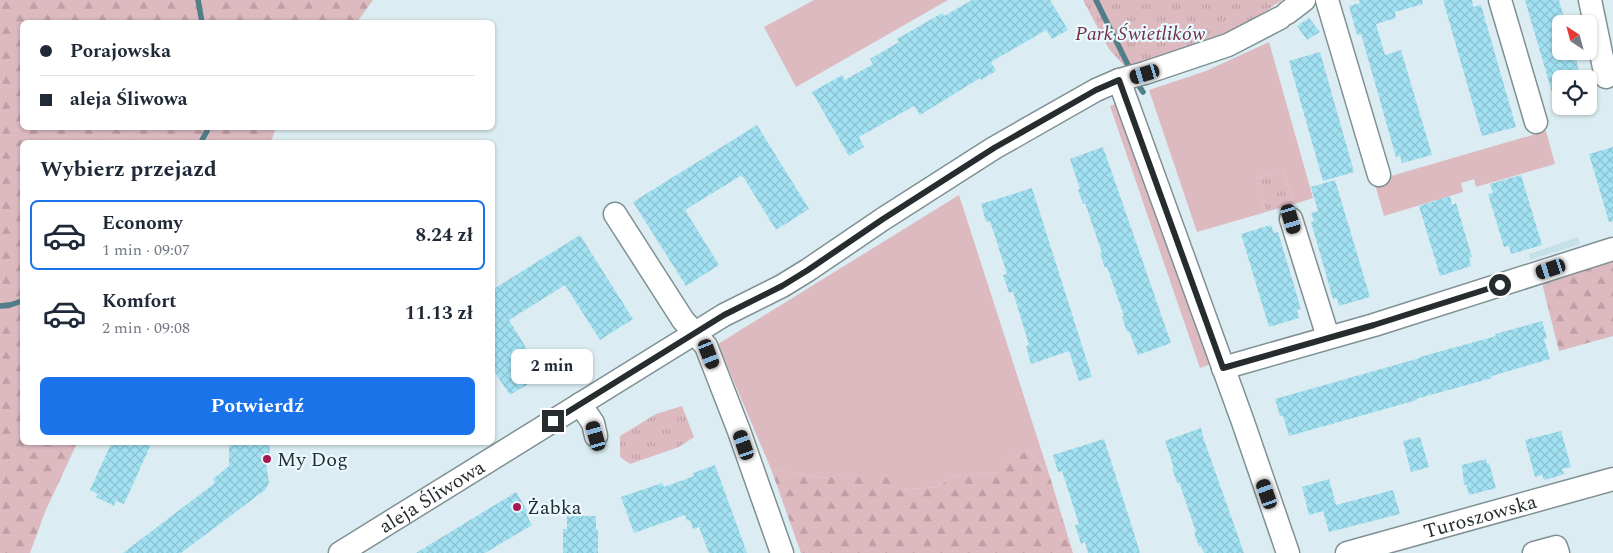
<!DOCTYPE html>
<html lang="pl">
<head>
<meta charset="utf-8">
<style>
  body { margin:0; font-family:Spectral,serif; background:#f6f6f7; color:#1f2937; height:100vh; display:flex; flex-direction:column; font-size:19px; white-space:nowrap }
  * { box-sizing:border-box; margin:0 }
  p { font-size:16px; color:#747a83 }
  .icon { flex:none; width:28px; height:28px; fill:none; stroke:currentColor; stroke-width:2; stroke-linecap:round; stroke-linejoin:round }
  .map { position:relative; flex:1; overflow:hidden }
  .details { position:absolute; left:20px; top:140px; width:475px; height:305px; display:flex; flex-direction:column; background:#fff; border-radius:8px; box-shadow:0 1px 4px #0004 }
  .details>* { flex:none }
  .guide { position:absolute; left:20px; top:20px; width:475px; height:110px; border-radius:8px; box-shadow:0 1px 4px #0004; display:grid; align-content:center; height:110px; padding:0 20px; background:#fff }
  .needle { width:32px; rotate:324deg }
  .fabs { position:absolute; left:1552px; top:15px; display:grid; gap:10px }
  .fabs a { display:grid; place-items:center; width:45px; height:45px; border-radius:8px; background:#fff; box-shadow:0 1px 4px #0004; font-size:25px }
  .end { position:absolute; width:22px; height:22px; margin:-11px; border:6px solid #272d2f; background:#fff; box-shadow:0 0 0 2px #fff }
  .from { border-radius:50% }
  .bubble { position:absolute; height:35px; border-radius:8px; background:#fff; box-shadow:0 1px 4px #0004; font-size:16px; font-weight:700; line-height:35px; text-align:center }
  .car { position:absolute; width:15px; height:30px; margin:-15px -8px; border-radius:6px; box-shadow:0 0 4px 1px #0007; background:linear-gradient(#222 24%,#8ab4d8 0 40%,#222 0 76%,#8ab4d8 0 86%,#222 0) }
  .guide b { display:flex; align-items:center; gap:18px; height:48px; font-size:19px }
  .guide b+b { border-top:1px solid #e0e1e3 }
  .guide i { width:12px; height:12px; background:#1f2937 }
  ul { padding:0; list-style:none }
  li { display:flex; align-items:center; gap:15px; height:70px; margin:0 10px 8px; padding:0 10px; border:2px solid transparent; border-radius:8px }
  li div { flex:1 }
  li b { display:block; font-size:19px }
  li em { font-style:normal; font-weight:700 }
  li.on { border-color:#1a73e8 }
  li>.icon { width:45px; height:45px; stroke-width:1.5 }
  h2 { padding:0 20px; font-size:22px; line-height:60px }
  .action { display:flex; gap:10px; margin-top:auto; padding:10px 20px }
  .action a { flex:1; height:58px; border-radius:8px; background:#1a73e8; color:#fff; font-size:20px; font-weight:700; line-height:58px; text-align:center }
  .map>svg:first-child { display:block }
  .built { fill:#c5e0e6 }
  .grass { fill:#ddb9c0 }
  .forest { fill:url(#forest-firs) }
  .park { fill:url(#park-tufts) }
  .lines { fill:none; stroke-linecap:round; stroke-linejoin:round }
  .stream { stroke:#507e89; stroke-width:5.5 }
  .building { fill:url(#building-cross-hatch) }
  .minor-casing { stroke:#7f9094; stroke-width:25 }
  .minor { stroke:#fff; stroke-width:22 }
  .route { stroke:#272d2f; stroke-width:6 }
  .poi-dot { fill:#a91851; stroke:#e8faff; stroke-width:2 }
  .labels { text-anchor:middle; stroke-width:4.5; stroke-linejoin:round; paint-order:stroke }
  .park-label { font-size:20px; font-style:italic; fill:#743043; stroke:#e8faff }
  .poi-label { font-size:20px; fill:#272d2f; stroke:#e8faff; text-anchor:start }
  .street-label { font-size:20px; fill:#272d2f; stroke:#e8faff }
</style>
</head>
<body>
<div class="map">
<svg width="1613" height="553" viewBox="0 0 1613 553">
  <defs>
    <pattern id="forest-firs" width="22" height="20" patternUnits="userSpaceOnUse" patternTransform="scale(1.25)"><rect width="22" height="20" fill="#ddb9c0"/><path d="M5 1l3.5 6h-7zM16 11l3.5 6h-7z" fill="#be9fa5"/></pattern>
    <pattern id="park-tufts" width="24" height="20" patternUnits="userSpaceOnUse" patternTransform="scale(1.25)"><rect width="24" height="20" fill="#ddb9c0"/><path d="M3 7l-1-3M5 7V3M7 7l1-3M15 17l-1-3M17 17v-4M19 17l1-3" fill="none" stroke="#be9fa5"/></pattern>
    <pattern id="building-cross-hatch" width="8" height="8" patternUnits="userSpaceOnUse" patternTransform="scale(1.25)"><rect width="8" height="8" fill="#a1e1f2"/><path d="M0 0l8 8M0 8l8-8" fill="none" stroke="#8bc1d0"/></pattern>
  </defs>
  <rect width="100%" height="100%" fill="#dbedf2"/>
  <path class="built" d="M1578,237L1580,244L1530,260L1529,254Z"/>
  <g class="grass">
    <path d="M814,0H948L796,87L764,27Z"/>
    <path d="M1269,42L1313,198L1294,204L1283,170L1256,178L1266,212L1197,232L1149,90L1206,71Z"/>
    <path d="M1121,102L1211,364L1200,368L1110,106Z"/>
    <path d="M1546,131L1555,164L1476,187L1474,179L1461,183L1463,192L1384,216L1374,181Z"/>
    <path d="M959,195L1049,474L1029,451L1008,457L997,472L952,476L938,487L898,490L852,474L821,478L771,469L718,344Z"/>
  </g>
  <g class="forest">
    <path d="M0,0H373L357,22H22V128H276L271,142H22V442L77,443L45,512L30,553H0Z"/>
    <path d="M1613,256V336L1559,351L1541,279Z"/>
    <path d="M1029,451L1049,474L1073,553H801L771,469L821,478L852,474L887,477L898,490L938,487L952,476L996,472L1008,457Z"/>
  </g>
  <g class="park">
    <path d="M1083,0H1282L1230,35L1128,70L1109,49Z"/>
    <path d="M1283,170L1294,204L1266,212L1256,178Z"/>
    <path d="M682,406L694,437L679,447L630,464L620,457V436L656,414Z"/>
  </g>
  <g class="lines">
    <g class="stream">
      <path d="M198,0L202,22"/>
      <path d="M1096,0L1128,65"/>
      <path d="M1139,86L1143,92"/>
      <path d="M201,142L207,131V128"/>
      <path d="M0,306L10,305L22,301"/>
    </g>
  </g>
  <g class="building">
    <path d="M972,0H1050L1068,30L1052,39L1046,30L991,62L996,71L981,80L980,78L920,115L914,106L859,137L864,147L849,156L812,92L842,75L845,80L873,64L870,59L899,42L897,39L942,13L944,16Z"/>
    <path d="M1359,0H1422L1423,4L1395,12L1396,18L1376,24L1385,55L1401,50L1432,155L1402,163L1400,156L1396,157L1361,34L1357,35L1349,6L1360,3Z"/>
    <path d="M1443,0H1472L1473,7L1481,5L1516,127L1482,136Z"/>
    <path d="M1525,0H1559L1566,24H1561V51H1574L1581,79H1561V106H1583L1558,113Z"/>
    <path d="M1309,18L1320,32L1307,40L1297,26Z"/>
    <path d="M1320,52L1354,172L1323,181L1289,61Z"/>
    <path d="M757,125L809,209L776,230L742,175L685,210L719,265L686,286L633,202Z"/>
    <path d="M1103,147L1171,343L1138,355L1129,331L1127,332L1122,317L1124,316L1107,267L1105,268L1100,253H1102L1085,203L1083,204L1078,190L1080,189L1070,159Z"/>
    <path d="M1613,147V221L1609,222L1589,154Z"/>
    <path d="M1521,175L1542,245L1511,254L1509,246L1504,247L1488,194L1493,193L1490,184Z"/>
    <path d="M1335,180L1370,297L1339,306L1337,298L1333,299L1311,222L1314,221L1311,213L1318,211L1311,187Z"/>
    <path d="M1032,188L1092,377L1079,381L1069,351L1031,364L1026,346L1029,345L1013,292L1009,293L1003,275L1007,274L990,221L986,222L981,204Z"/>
    <path d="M1450,196L1452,205L1456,203L1472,257L1469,258L1471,266L1440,276L1419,206Z"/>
    <path d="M1271,225L1274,233L1278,232L1301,309L1297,310L1299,318L1269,327L1241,234Z"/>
    <path d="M580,235L633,319L600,340L565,285L509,320L543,375L510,395L492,368V290Z"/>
    <path d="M1542,321L1547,338L1544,339L1550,359L1492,376V378L1416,399L1417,400L1289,436L1283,416H1280L1275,399L1420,358V357L1496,336L1495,334Z"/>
    <path d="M1201,428L1204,440L1244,553H1204L1201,546L1199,547L1194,532H1196L1179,482L1177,483L1172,468H1174L1165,441Z"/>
    <path d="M1561,431L1571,467L1562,469L1564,474L1555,477L1544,480L1542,475L1535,477L1525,440Z"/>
    <path d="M1420,437L1429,467L1411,472L1403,441Z"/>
    <path d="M1104,439L1132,527L1140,553H1088L1085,542L1081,544L1075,525L1079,524L1062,471L1058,472L1053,455Z"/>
    <path d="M112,442H152L124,504L116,501L114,506L96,497L98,494L90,490Z"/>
    <path d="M234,442H270L269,462H266L269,483L265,490L181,553H123L215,483L213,479L229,466V444H234Z"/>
    <path d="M1486,459L1487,464L1489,463L1496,488L1469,495L1466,484L1464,485L1462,465Z"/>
    <path d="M715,465L747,553H709L699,527L693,529L690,520L687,521L685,515L634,533L621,497L662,483L664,487L694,476L693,473Z"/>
    <path d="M1329,479L1336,505L1393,490L1400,514L1329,532L1323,511L1309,515L1302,487Z"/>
    <path d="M516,492L529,514L527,516L532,525L485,553H416Z"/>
    <path d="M567,516H596V529H598V553H563V529H567Z"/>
  </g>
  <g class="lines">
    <defs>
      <g id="minor">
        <path d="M1327,0L1379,175"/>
        <path d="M1500,0L1536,122"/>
        <path d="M1590,0L1606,77"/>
        <path d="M1287,13L1304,0"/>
        <path d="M1119,80L1243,422L1288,553"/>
        <path d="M615,214L683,320L706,346L739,431L782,553"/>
        <path d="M1291,219L1328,337"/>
        <path d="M1223,368L1374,325L1613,249"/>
        <path d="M580,404L593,423L596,436"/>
        <path id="s1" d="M340,553L724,315L782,286L808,270L883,219L994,148L1096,90L1119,80L1145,73L1228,45L1280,18"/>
        <path id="s2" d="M1347,553L1613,479"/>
        <path d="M1534,553L1556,547L1558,553"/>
      </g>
    </defs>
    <use href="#minor" class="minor-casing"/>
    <use href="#minor" class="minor"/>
  </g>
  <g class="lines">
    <path class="route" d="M553,421L724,315L782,286L808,270L883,219L994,148L1096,90L1119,80L1223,368L1374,325L1500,285"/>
  </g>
  <g class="poi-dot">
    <circle cx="267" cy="459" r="5"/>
    <circle cx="517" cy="507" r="5"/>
  </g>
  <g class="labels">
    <g class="park-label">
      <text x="1140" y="40">Park Świetlików</text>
    </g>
    <g class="poi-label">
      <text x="277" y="466">My Dog</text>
      <text x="527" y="514">Żabka</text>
    </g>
    <g class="street-label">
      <text dy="7" stroke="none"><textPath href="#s1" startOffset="108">aleja Śliwowa</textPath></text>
      <text dy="7" stroke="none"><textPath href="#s2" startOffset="138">Turoszowska</textPath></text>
    </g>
  </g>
</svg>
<div class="fabs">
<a><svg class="needle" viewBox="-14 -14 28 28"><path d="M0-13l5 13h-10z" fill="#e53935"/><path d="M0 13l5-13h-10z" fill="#747a83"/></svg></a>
<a><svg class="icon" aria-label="locate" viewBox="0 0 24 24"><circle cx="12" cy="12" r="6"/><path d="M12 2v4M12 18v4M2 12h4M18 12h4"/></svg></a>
</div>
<i class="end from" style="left:1500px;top:285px"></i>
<i class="end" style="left:553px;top:421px"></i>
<div class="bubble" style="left:511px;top:349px;width:82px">2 min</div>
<i class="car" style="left:1145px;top:74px;rotate:253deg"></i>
<i class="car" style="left:1291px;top:219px;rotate:163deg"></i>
<i class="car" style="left:1551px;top:269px;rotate:252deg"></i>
<i class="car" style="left:709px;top:354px;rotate:159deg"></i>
<i class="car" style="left:596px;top:436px;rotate:344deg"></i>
<i class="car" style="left:744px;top:445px;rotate:341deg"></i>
<i class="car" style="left:1267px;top:494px;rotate:341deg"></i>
<div class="guide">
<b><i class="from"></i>Porajowska</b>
<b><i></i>aleja Śliwowa</b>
</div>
<section class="details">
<h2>Wybierz przejazd</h2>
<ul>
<li class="on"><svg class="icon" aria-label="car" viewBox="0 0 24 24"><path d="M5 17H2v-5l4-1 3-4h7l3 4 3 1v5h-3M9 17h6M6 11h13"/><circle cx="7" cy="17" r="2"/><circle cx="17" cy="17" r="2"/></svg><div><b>Economy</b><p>1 min · 09:07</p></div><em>8.24 zł</em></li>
<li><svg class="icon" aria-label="car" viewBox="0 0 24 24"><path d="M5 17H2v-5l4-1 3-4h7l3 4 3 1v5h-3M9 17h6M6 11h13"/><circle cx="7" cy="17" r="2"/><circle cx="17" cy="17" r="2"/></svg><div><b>Komfort</b><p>2 min · 09:08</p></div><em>11.13 zł</em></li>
</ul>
<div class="action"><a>Potwierdź</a></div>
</section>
</div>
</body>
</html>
